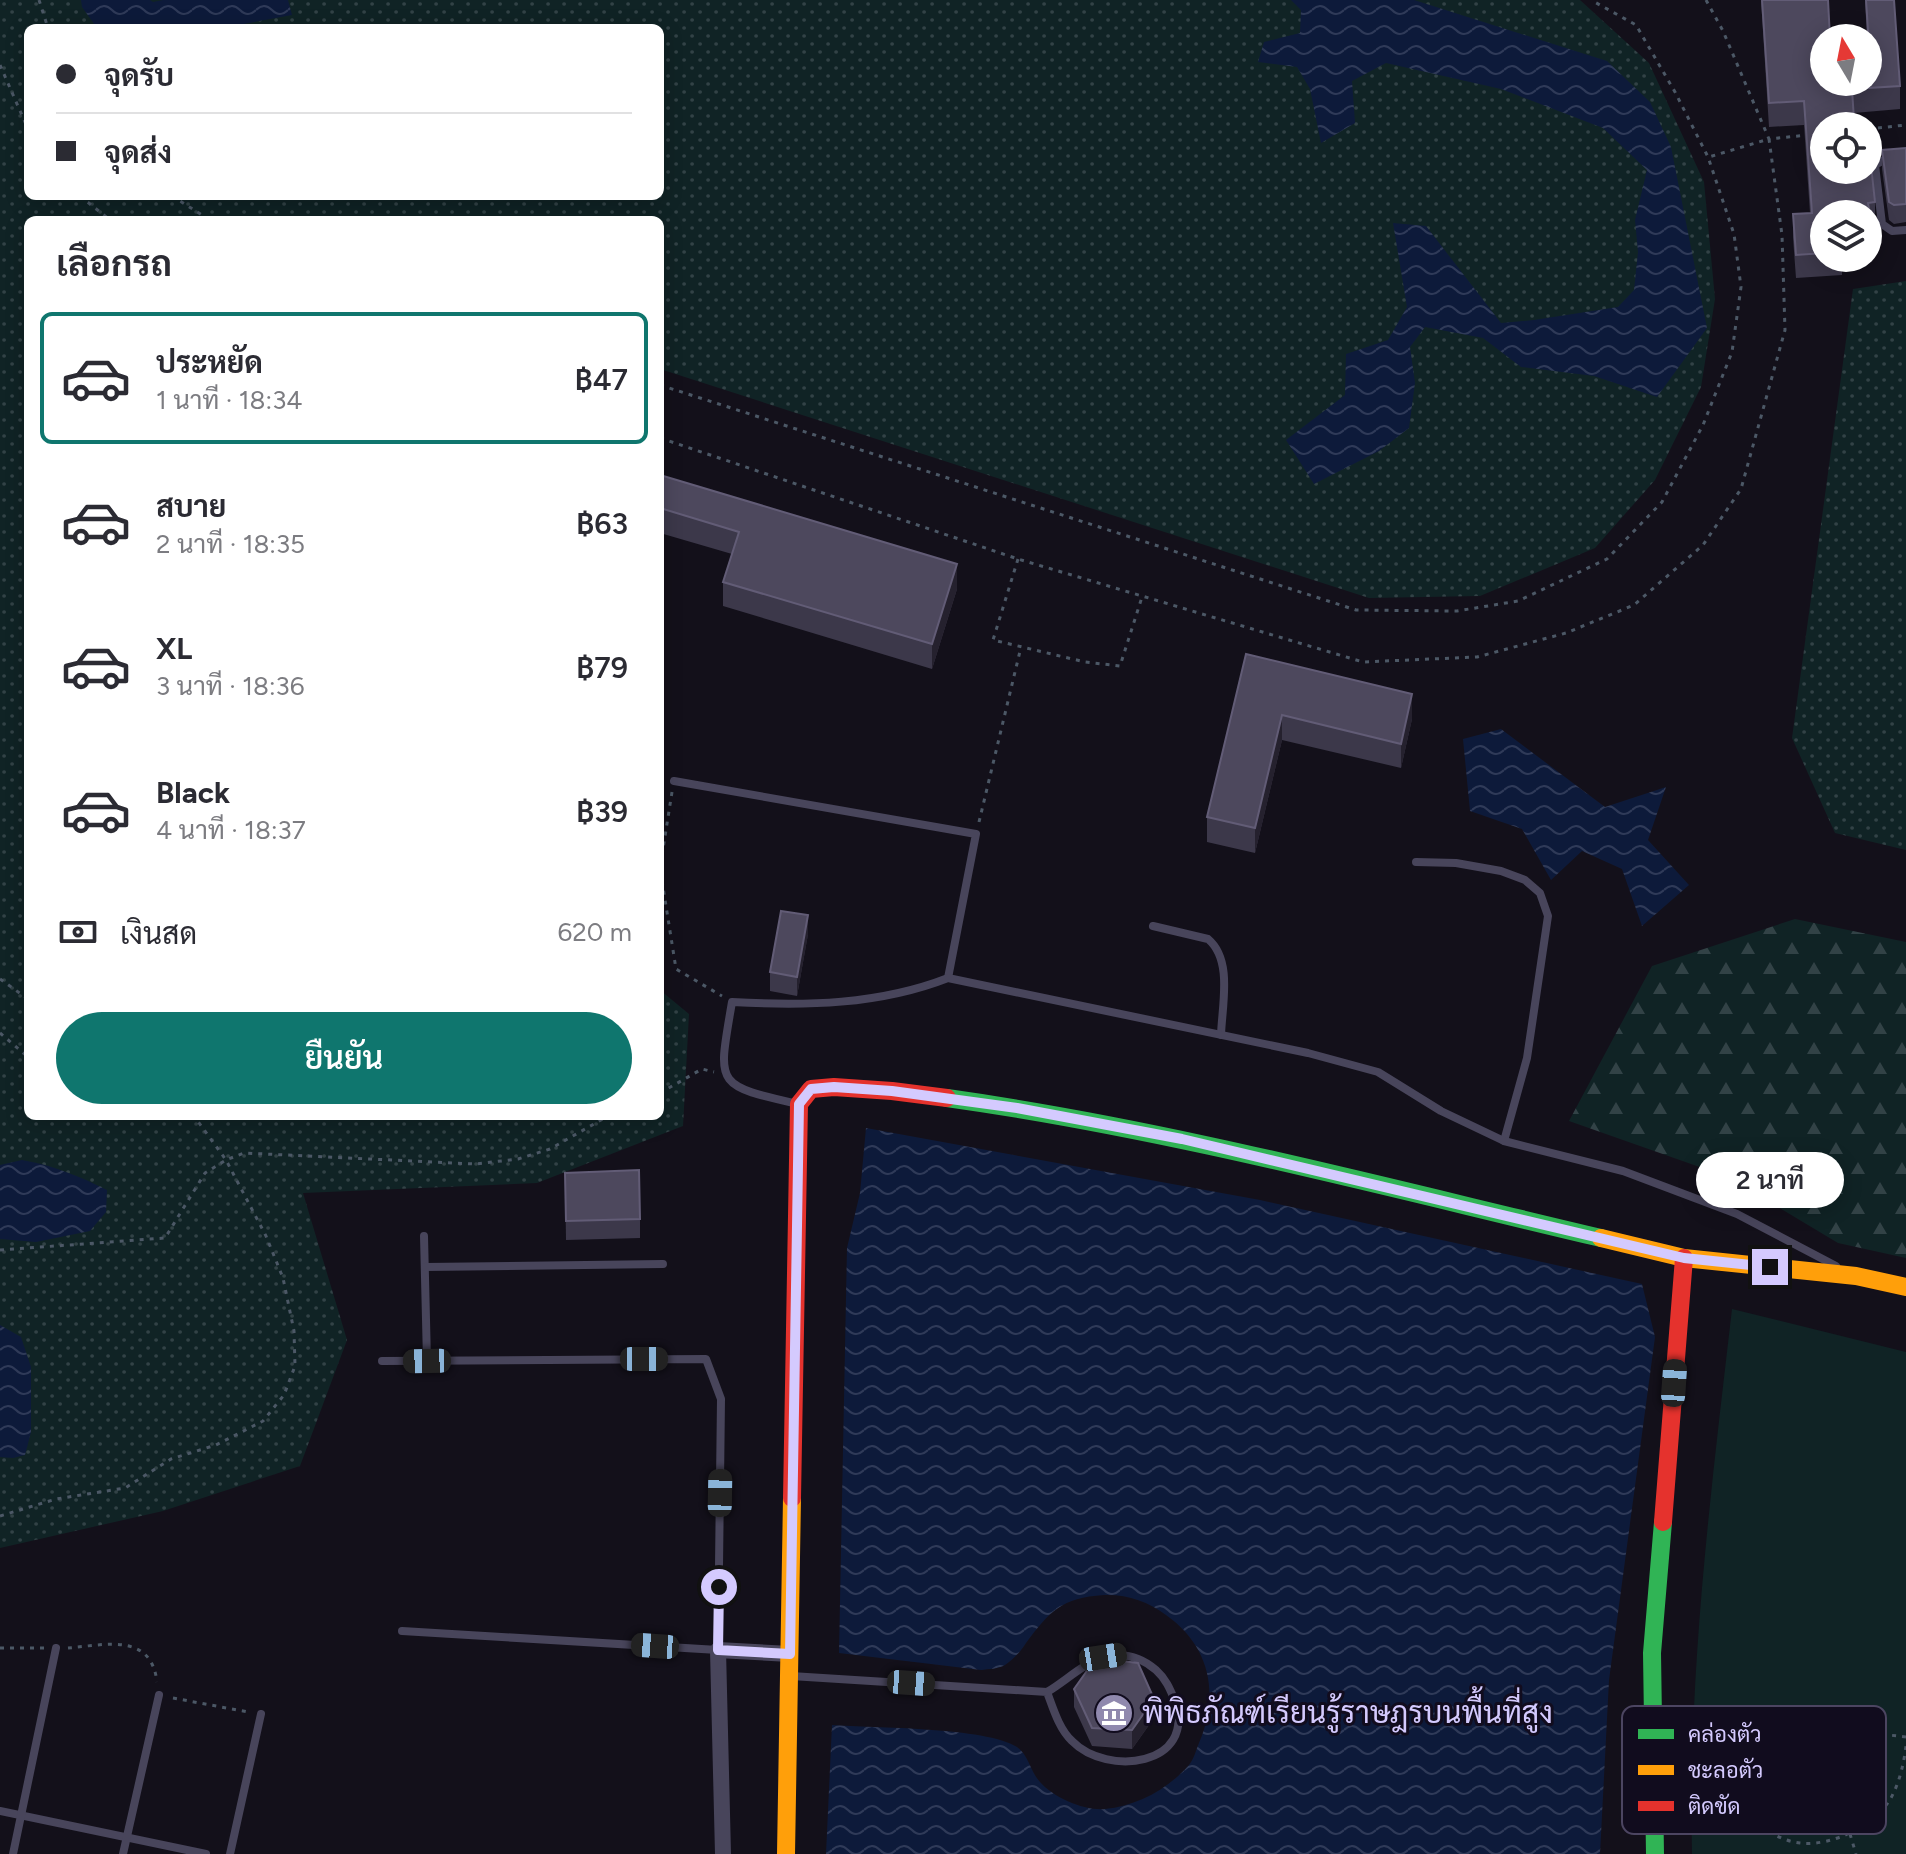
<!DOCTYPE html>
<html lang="th">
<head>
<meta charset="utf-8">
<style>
  body { margin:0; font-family:Figtree,Sarabun,sans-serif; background:#f2f2f3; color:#2b2b33; height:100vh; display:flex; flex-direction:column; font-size:30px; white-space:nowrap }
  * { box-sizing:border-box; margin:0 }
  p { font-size:26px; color:#7c7c81 }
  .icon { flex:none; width:44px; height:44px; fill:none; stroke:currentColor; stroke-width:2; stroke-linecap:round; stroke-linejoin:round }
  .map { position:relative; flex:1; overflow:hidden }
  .side { position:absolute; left:24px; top:216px; width:640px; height:904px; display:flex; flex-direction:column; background:#fff; border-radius:12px; box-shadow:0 4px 20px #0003 }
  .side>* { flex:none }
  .banner { position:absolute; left:24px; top:24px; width:640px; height:176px; border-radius:12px; box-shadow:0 4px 20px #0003; display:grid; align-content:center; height:176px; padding:0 32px; background:#fff }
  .needle { width:52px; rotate:350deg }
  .controls { position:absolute; left:1810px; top:24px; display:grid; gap:16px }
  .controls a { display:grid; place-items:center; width:72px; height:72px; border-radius:50%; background:#fff; box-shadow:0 4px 20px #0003; font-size:40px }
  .end { position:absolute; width:36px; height:36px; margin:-18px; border:10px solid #d4cafe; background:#111; box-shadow:0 0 0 4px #111 }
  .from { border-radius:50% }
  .bubble { position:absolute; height:56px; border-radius:28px; background:#fff; box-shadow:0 4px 20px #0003; font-size:26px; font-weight:600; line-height:56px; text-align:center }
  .car { position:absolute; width:24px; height:48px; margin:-24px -12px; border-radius:10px; box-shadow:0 0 6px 2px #0007; background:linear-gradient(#222 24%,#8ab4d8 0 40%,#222 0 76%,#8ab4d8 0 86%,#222 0) }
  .banner b { display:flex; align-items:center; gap:28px; height:76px; font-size:30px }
  .banner b+b { border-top:2px solid #e1e1e2 }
  .banner i { width:20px; height:20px; background:#2b2b33 }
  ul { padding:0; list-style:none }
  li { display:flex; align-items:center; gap:24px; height:132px; margin:0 16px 12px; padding:0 16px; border:4px solid transparent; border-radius:12px }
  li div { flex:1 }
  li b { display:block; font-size:30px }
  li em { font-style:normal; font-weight:600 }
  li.active { border-color:#0f766e }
  li>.icon { width:72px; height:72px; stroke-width:1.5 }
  h2 { padding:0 32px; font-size:36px; line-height:96px }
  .pay { display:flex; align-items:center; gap:20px; height:88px; padding:0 32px; font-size:30px }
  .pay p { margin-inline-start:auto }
  .button { display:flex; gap:16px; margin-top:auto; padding:16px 32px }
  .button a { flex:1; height:92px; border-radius:48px; background:#0f766e; color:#fff; font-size:32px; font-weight:600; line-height:92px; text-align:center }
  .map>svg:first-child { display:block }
  .grass { fill:url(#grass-dots); fill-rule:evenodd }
  .forest { fill:url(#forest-firs) }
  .park { fill:#102325 }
  .water { fill:url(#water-waves) }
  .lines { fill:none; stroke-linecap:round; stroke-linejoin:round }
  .path { stroke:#4c5866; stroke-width:3; stroke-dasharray:4 6; stroke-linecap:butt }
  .lane { stroke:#48455b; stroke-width:8 }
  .street { stroke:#48455b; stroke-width:16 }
  .fast { stroke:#30b455; stroke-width:18 }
  .slow { stroke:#ff9f0a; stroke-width:18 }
  .jam { stroke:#e5322d; stroke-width:18 }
  .wall { fill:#3c384a }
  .shaded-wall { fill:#25212e }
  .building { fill:#4d485d; stroke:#625c76; stroke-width:2 }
  .route { stroke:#d4cafe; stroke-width:10 }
  .labels { text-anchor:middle; stroke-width:6; stroke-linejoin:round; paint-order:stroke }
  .poi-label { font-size:30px; fill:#d4cafe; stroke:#110c1e; text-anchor:start }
  .key { fill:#110c1e; stroke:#4c4561; stroke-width:2 }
  .key-label { font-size:22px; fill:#d4cafe }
</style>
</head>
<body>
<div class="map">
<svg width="1906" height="1854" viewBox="0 0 1906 1854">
  <defs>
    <pattern id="grass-dots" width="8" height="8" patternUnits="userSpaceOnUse" patternTransform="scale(2)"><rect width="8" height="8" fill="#102325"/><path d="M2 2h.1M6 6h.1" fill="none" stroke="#324246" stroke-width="1.8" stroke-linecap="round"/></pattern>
    <pattern id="forest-firs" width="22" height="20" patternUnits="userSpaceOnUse" patternTransform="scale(2)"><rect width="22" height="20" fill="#102325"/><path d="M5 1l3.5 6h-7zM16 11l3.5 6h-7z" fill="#324246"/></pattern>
    <pattern id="water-waves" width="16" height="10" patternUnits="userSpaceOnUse" patternTransform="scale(2)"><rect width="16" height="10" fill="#0d1a3a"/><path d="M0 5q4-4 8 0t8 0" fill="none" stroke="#2f3a58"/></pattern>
  </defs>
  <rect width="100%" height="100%" fill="#13101a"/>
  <g class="grass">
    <path d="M0,0H1580L1649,63L1704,182L1715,299L1701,387L1655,480L1595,548L1480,596L1369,598L660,369V220H28V1116H660V990L689,1014L683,1126L537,1183L303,1193L347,1340L300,1466L163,1511L0,1548ZM28,28H660V196H28Z"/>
    <path d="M1906,281V850L1835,833L1792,738L1853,289Z"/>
  </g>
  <path class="forest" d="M1795,919L1906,942V1258L1838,1243L1728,1177L1569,1121L1652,966Z"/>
  <path class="park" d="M1732,1309L1906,1352V1854H1692C1688,1671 1711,1490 1732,1309Z"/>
  <g class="water">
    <path d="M81,0H150L153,2L163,0H288L292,15L222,28H97L82,7Z"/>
    <path d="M1291,0H1414L1607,61L1650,102L1671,147L1707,328L1657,397L1594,376L1521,367L1483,338L1425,327L1410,347L1415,383L1409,428L1379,451L1314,484L1286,440L1345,395L1346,354L1388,340L1407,307L1393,223L1426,226L1501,323L1534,320L1618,307L1634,290L1638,252L1635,220L1647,170L1603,128L1501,89L1386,63L1352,81L1355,123L1321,143L1310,89L1297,67L1258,62L1264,42L1300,33L1301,10Z"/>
    <path d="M1501,729L1605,807L1666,787L1648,840L1689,885L1642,926L1622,869L1582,851L1551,880L1522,829L1470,811L1463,739Z"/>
    <path d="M866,1128L1260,1200L1642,1284L1655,1337L1609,1680L1600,1854H826L832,1725C873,1728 986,1727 1017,1747C1028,1754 1031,1773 1040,1782C1054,1798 1085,1811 1105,1809C1137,1806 1168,1789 1189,1765C1194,1759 1196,1750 1199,1743C1220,1694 1210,1646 1166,1615C1148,1601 1126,1594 1104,1595C1061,1598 1050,1611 1026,1643C1021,1651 1013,1660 1005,1665C999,1669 988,1669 981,1670L839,1653L847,1248L860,1193Z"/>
    <path d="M22,1160C52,1165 79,1176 107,1190L106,1212L90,1231L36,1242L0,1239V1165Z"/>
    <path d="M0,1325L21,1337L31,1367V1432L25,1455L13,1458L0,1457Z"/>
  </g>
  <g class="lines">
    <g class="path">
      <path d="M39,0L48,28"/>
      <path d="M1706,0L1723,31L1769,139L1808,135"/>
      <path d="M0,65L28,129"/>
      <path d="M1868,129L1906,125"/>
      <path d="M80,196L110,220"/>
      <path d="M172,196L210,220"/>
      <path d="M660,385L1356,610L1457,611L1518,601L1607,559L1662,502L1703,425L1732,352L1741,287L1734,234L1708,157L1675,92L1636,25L1591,0"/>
      <path d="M660,438L1018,559L1363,662L1477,657L1566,633L1634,605L1703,545L1741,489L1785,330L1782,235L1769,139L1709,157"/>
      <path d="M1018,559L993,640L1085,662L1120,666L1142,597"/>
      <path d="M672,792L660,868L676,969L722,996"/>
      <path d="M979,822L1021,647"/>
      <path d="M0,979L28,999"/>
      <path d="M0,1033L28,1057"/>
      <path d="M660,1093L702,1069L714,1072"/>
      <path d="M0,1250L165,1238L205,1173L226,1160L244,1153L475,1164L518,1159L550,1149L608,1116"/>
      <path d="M0,1516L56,1499L125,1488L171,1459L216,1445L263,1421L284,1395L295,1366L294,1331L283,1278L266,1236L226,1160L194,1116"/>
      <path d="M0,1648H44"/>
      <path d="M68,1648C105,1645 151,1632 157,1682"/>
      <path d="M173,1698L248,1712"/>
      <path d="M1906,1737L1693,1712C1704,1752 1715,1785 1746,1815C1760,1828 1781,1841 1800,1843C1832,1847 1879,1824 1893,1794C1900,1780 1904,1762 1906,1746"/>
      <path d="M1850,1834L1856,1854"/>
    </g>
    <g class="lane">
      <path d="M1906,158L1884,160L1875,165L1882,224L1892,231L1906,230"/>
      <path d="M674,781L976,834L948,978"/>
      <path d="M1416,862L1456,863L1501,871L1525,880L1540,893L1548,916L1527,1058L1504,1141"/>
      <path d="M1153,926L1208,939C1233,960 1222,1005 1221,1035"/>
      <path d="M798,1104C713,1085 718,1085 732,1002C805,1006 879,1005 948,978L1308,1053L1378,1072L1441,1111L1504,1141L1623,1171L1737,1214L1836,1266"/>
      <path d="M424,1236L427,1361"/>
      <path d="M425,1267L663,1264"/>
      <path d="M382,1361L706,1359L721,1399L718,1650L402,1631"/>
      <path d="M791,1676L1047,1692C1066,1681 1083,1663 1105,1657C1125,1652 1141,1657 1156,1670C1166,1679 1170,1689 1175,1701C1197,1766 1107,1777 1072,1741C1059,1729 1053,1708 1047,1692"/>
      <path d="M0,1811L206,1854"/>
      <path d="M13,1854L56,1648"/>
      <path d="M123,1854L159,1695"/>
      <path d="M230,1854L261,1714"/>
    </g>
    <path class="street" d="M723,1854L718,1650L790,1654"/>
    <g class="fast">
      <path d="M947,1098C1168,1129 1384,1187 1601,1238"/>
      <path d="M1655,1854L1652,1653L1663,1522"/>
    </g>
    <g class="slow">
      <path d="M1601,1238L1684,1258L1856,1276L1906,1287"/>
      <path d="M786,1854L792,1498"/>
    </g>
    <g class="jam">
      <path d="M792,1498L799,1104L811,1089L834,1087L892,1091L947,1098"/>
      <path d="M1663,1522L1684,1258"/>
    </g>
  </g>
  <g class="wall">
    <path d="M1761,0H1828L1824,82H1868V38H1867L1865,0L1900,86V109L1854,113L1824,126L1875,202V225L1869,226V233L1868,214H1824V258H1842V275L1796,278L1793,238V214L1810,213L1804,125L1769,127Z"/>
    <path d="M1906,148V222L1894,224L1889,220L1882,169V150Z"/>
    <path d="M660,475L957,589L932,669L723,606V582L732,554L660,533Z"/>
    <path d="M1246,654L1412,719L1401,768L1282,740L1255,853L1207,842V817Z"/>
    <path d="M808,934L797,996L770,991V972Z"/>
    <path d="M565,1173L640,1219V1238L566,1240Z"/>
    <path d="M1074,1689L1154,1718L1132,1749L1092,1746L1074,1707Z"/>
  </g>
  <g class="shaded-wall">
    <path d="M957,564V589L932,669V644Z"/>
    <path d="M1412,694V719L1401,768V744Z"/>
    <path d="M1282,715V740L1255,853V828Z"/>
    <path d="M808,915V934L797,996V977Z"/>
    <path d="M1154,1699V1718L1132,1749V1730Z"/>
  </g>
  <g class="building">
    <path d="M1762,0H1828L1830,38H1824V82H1868L1869,46L1866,0H1894L1900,86L1852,89L1854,120L1863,119V126H1824V170H1868L1869,147L1875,202L1868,203L1869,209L1839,211V214H1824V253L1796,255L1793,214L1812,213L1804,101L1769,103Z"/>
    <path d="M1906,148V204L1894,205L1889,202L1882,150Z"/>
    <path d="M660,475L957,564L932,644L723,582L739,532L660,508Z"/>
    <path d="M1246,654L1412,694L1401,744L1282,715L1255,828L1207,817Z"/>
    <path d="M781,911L808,915L797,977L770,972Z"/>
    <path d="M639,1170L640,1219L566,1221L565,1173Z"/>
    <path d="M1096,1658L1138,1663L1154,1699L1132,1730L1092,1728L1074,1689Z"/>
  </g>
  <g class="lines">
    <path class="route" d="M719,1587L718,1650L790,1654L799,1104L811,1089L834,1087L892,1091L1017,1108L1182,1139L1684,1258L1770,1267"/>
  </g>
  <defs>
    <symbol id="museum-disc" viewBox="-11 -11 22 22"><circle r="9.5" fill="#9089ae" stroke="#110c1e"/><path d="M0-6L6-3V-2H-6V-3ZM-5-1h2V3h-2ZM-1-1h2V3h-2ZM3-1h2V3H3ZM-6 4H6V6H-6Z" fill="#fff"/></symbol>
  </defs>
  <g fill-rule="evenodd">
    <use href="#museum-disc" x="1092" y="1691" width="44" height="44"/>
  </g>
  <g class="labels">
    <g class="poi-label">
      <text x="1142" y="1723">พิพิธภัณฑ์เรียนรู้ราษฎรบนพื้นที่สูง</text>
    </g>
  </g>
  <rect x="1622" y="1706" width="264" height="128" rx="12" class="key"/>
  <rect x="1638" y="1729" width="36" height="10" fill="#30b455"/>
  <rect x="1638" y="1765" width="36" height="10" fill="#ff9f0a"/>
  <rect x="1638" y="1801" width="36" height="10" fill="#e5322d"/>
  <g class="key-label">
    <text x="1688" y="1742">คล่องตัว</text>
    <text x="1688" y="1778">ชะลอตัว</text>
    <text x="1688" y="1814">ติดขัด</text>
  </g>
</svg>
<div class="controls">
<a><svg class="needle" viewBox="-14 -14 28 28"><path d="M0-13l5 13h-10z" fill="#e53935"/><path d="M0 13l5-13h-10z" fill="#7c7c81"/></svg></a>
<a><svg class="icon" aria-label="locate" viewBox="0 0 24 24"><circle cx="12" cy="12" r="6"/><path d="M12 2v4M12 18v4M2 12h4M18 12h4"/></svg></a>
<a><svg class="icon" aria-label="layers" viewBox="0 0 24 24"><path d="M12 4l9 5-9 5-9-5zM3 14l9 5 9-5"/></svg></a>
</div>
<i class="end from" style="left:719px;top:1587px"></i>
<i class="end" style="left:1770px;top:1267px"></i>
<div class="bubble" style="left:1696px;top:1152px;width:148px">2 นาที</div>
<i class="car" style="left:644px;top:1359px;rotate:90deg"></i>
<i class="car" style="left:427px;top:1361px;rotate:269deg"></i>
<i class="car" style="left:1674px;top:1383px;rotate:4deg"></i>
<i class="car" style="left:720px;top:1493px;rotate:1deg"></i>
<i class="car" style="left:655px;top:1646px;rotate:274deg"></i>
<i class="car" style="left:1103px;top:1657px;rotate:81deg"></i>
<i class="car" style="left:911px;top:1683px;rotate:94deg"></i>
<div class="banner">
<b><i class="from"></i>จุดรับ</b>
<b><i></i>จุดส่ง</b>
</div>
<section class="side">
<h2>เลือกรถ</h2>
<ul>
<li class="active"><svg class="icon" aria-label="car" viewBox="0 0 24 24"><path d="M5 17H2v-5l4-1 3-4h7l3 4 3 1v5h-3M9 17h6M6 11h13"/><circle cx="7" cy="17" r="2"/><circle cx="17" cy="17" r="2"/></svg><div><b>ประหยัด</b><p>1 นาที · 18:34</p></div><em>฿47</em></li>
<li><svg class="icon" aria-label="car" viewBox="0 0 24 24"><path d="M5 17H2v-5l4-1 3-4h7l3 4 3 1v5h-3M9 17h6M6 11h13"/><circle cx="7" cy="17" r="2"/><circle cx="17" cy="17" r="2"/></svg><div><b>สบาย</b><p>2 นาที · 18:35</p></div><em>฿63</em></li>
<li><svg class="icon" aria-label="car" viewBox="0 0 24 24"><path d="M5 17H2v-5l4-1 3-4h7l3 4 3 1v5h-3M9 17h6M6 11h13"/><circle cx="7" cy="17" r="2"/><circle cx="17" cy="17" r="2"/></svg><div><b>XL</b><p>3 นาที · 18:36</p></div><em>฿79</em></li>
<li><svg class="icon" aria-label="car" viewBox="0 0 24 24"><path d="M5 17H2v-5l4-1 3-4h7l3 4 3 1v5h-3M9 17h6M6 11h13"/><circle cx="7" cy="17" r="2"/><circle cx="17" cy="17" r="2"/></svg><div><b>Black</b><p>4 นาที · 18:37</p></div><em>฿39</em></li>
</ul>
<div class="pay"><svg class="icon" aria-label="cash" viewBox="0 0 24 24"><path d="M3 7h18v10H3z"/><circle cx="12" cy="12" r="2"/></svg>เงินสด<p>620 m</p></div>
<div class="button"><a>ยืนยัน</a></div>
</section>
</div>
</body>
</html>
